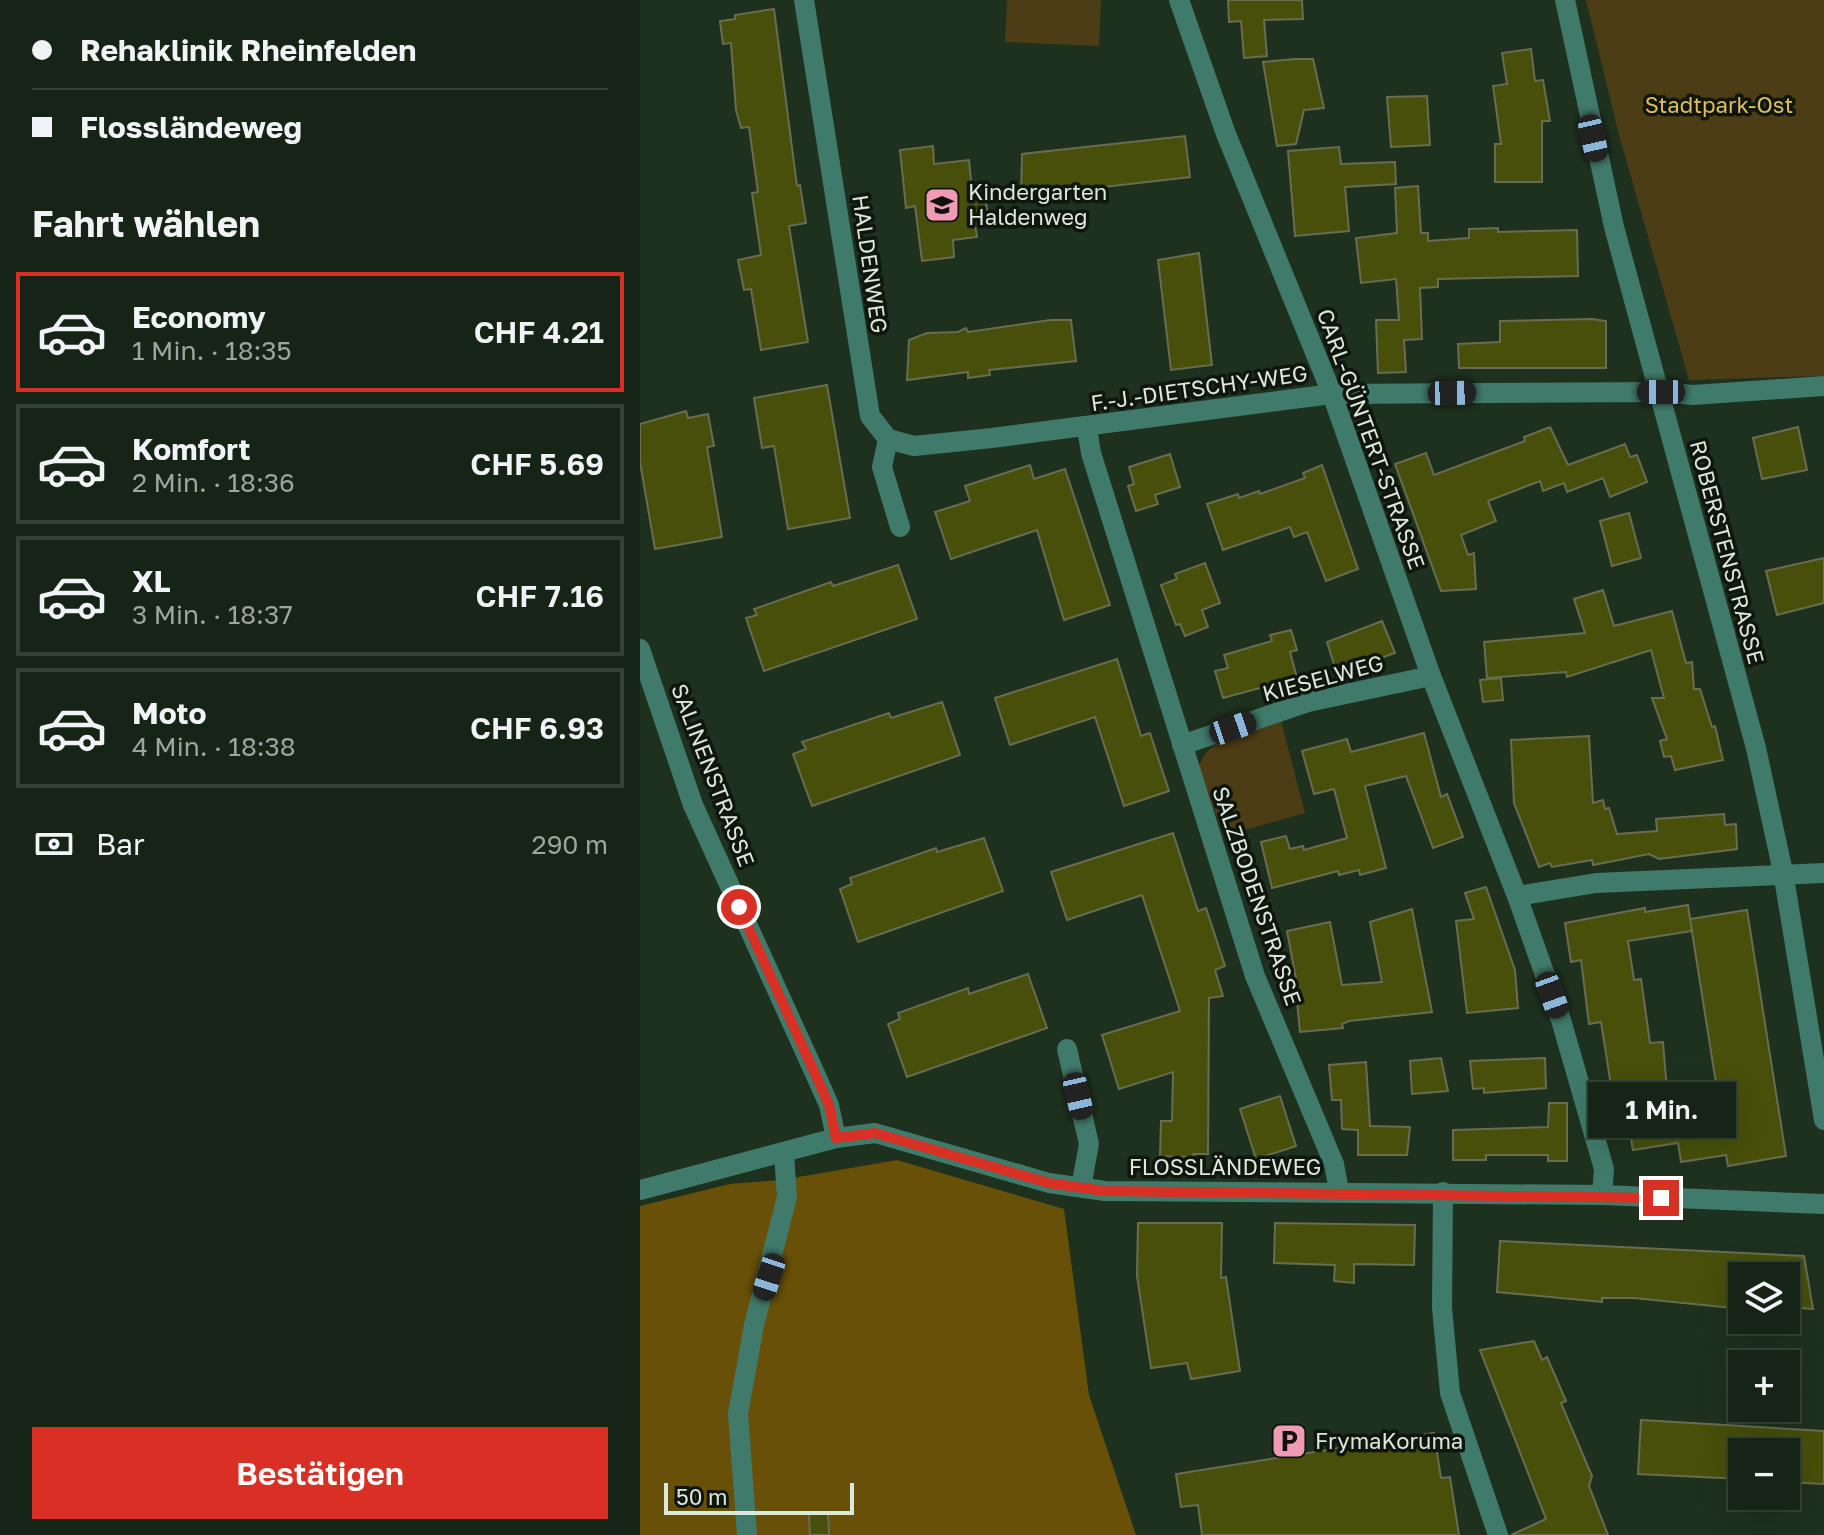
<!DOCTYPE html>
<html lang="de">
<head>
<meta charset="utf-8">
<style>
  body { margin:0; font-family:"Golos Text",sans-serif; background:#233023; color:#f1f3f6; height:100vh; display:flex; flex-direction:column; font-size:30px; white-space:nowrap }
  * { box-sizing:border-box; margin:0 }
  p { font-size:26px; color:#9ea4a1 }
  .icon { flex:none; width:44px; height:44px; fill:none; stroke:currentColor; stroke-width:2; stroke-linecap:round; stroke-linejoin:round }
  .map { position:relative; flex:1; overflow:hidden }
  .drawer { display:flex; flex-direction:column; background:#162416; width:640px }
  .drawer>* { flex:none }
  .hud { display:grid; align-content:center; height:176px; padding:0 32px; background:#162416 }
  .buttons { position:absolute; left:1088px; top:1262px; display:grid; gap:16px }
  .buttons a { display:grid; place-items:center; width:72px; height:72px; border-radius:0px; background:#162416; box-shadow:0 8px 32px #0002,0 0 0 2px #354135; font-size:40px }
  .scale { position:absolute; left:24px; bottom:20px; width:190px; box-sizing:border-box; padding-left:8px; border:4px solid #dce8dc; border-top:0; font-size:22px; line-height:28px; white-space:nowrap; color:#dce8dc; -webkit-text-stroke:6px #0e160e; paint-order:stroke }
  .end { position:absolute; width:36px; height:36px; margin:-18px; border:10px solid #d93025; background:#fff; box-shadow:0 0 0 4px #fff }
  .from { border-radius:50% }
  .bubble { position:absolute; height:56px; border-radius:0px; background:#162416; box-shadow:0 8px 32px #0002,0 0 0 2px #354135; font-size:26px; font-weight:600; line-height:56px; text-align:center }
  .car { position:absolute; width:24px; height:48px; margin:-24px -12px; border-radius:10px; box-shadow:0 0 6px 2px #0007; background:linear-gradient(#222 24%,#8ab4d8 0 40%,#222 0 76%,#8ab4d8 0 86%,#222 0) }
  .hud b { display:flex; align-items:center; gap:28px; height:76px; font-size:30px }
  .hud b+b { border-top:2px solid #354135 }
  .hud i { width:20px; height:20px; background:#f1f3f6 }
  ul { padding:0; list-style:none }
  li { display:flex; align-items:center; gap:24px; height:120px; margin:0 16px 12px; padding:0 16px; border:4px solid #354135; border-radius:0px }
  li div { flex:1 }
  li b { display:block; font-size:30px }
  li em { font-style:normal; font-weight:600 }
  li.on { border-color:#d93025 }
  li>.icon { width:72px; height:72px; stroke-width:1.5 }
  h2 { padding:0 32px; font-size:36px; line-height:96px }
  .pay { display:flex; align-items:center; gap:20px; height:88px; padding:0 32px; font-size:30px }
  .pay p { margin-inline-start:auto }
  .button { display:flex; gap:16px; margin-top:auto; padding:16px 32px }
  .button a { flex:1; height:92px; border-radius:0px; background:#d93025; color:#fff; font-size:32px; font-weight:600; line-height:92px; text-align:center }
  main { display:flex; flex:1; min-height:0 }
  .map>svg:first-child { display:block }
  .green { fill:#4d3d14 }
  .forest { fill:#685008 }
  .building { fill:#474f0a; stroke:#686d52; stroke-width:2 }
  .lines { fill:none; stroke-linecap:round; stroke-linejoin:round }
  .minor { stroke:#407a6a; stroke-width:20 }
  .route { stroke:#d93025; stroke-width:10 }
  .labels { text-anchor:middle; stroke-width:7; stroke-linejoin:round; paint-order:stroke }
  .park-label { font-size:22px; fill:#e1bc61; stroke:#0e160e }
  .poi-label { font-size:22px; fill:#dce8dc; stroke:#0e160e; text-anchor:start }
  .street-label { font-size:22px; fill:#dce8dc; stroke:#0e160e }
</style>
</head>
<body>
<main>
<section class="drawer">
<div class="hud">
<b><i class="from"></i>Rehaklinik Rheinfelden</b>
<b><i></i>Flossländeweg</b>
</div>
<h2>Fahrt wählen</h2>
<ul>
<li class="on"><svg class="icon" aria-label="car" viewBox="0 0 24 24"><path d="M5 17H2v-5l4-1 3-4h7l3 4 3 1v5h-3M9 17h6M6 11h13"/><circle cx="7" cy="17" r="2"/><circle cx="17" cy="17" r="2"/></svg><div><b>Economy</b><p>1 Min. · 18:35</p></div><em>CHF 4.21</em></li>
<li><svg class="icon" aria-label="car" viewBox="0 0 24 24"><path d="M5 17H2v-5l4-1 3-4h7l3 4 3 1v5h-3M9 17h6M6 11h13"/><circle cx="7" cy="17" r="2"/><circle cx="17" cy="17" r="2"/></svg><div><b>Komfort</b><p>2 Min. · 18:36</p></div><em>CHF 5.69</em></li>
<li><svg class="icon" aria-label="car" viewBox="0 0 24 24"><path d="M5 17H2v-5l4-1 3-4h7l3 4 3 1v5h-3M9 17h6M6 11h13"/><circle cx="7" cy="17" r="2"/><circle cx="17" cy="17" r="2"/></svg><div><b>XL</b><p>3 Min. · 18:37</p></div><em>CHF 7.16</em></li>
<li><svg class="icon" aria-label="car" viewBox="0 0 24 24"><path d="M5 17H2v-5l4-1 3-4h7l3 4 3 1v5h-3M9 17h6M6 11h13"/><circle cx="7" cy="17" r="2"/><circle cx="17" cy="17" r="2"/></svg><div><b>Moto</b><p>4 Min. · 18:38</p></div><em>CHF 6.93</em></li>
</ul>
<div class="pay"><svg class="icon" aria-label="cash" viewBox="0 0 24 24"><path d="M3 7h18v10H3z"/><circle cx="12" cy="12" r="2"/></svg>Bar<p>290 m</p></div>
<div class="button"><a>Bestätigen</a></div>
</section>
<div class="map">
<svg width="1184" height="1535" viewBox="0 0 1184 1535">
  <rect width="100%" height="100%" fill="#1e301e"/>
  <g class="green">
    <path d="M367,0H461L459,46L365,42Z"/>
    <path d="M946,0H1184V376L1049,380L979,135Z"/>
    <path d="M641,721L665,813L584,836L559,768C566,736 614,731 641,721Z"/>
  </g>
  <path class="forest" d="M257,1160L424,1209L449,1395L496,1535H0V1206L90,1184L141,1180Z"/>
  <g class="building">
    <path d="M588,0H662L663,19L624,20L627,56L604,58L601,21L589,22Z"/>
    <path d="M134,9L157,186L160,185L166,223L149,226L168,342L121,350L111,289L104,290L98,260L121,255L112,193L118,192L109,127L101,128L96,110L91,43L83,44L80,21L95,19V15Z"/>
    <path d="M891,49L895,81L903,80L910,121H902V182H855V144H861L853,86L867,84L862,53Z"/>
    <path d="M655,59H673L684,108L664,110L656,144L637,146L623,62Z"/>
    <path d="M787,96L790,145L751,147L747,97Z"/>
    <path d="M545,136L550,177L463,187L464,192L440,194V190L381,196L382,154Z"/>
    <path d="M293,146L294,164L329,160L332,190L344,188L348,217L334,219L337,237L313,240L314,257L282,261L275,206L266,208L260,150Z"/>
    <path d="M699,147L701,164L755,162L756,184L705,187L709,231L655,236L648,151Z"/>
    <path d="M778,186L781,233H788V241L829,238V229L858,228V232L937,230L938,276L798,279V287L780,288L782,339L764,340L766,372L738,373L736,320H759L756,279L721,283L716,238L757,233L755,188Z"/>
    <path d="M559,253L572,365L531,370L518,260Z"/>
    <path d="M952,319L966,321V368H819L818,344L860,342V321Z"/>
    <path d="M410,320H431L436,361L349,370L350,375L328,378V372L267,380L269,340L287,333L318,332L326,328L328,332Z"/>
    <path d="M187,385L210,518L148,529L134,446L122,448L114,398Z"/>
    <path d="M46,411L48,418L68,414L74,446L67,447L82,537L15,549L0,462V424Z"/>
    <path d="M910,427L928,465L985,444L990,457L997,455L1007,482L970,497L963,478L927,492L924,483L903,491L900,481L848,501L856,521L821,535L828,555L834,553L836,589L801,591L755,464L786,453L794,475L885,441L884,437Z"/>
    <path d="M1158,427L1167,470L1122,479L1113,438Z"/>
    <path d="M530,454L540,487L515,495L518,504L496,511L488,486L494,484L489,467Z"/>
    <path d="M390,465L394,479L425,469L470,605L424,620L397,530L311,559L295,512L330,501L325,486Z"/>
    <path d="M682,465L718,569L686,581L667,532L654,537L650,527L583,550L567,504L598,494L599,498L619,491L620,494L665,478L663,473Z"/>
    <path d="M989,513L1001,558L972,566L960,521Z"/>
    <path d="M1184,558V603L1137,615L1126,571Z"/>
    <path d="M565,563L580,603L562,610L568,627L545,636L540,624L536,625L521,585L537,579L535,574Z"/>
    <path d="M258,565L277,619L124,671L106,618L117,615L114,609L191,582L193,586Z"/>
    <path d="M963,590L974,626L1032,611L1046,663L1052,662L1054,689H1060L1072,727L1075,726L1083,760L1035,770L1031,756L1024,757L1020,741L1027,739L1012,698H1024L1011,650L927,677L926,672L847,678L844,642L945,633L934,599Z"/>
    <path d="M742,621L755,653L697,674L687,642Z"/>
    <path d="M651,630L657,650L650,652L657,678L583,698L575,671L588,668L584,655L632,641L630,635Z"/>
    <path d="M477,659L501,736L510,733L529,791L484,806L455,717L370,745L355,698Z"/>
    <path d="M861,678L863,700L843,702L840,680Z"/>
    <path d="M302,702L320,755L172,806L153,754L166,749L162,742L249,713L251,718Z"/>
    <path d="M784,733L801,797L807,794L823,837L793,848L766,776L725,786L746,868L720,875L719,870L699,875L698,871L632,888L621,842L646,836L650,849L663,846L664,850L707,838L694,789L674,794L662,751L707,739L711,752Z"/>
    <path d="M949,736L953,803L963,800L965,809L969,808L977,834L1017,831L1016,819L1084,814L1085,825L1096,824L1097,849L1019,859L1009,854L953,865L952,860L912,867L910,863L899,867L874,803L871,740Z"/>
    <path d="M533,833L558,911L566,908L585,966L575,970L583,996L569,998L568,1154H553L554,1157L520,1156L521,1121H532L533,1072L479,1089L462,1035L540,1011L502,895L427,920L411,872Z"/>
    <path d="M344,838L363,891L218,942L200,889L212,884L210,878L296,848L297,852Z"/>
    <path d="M846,887L875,970L878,1008L827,1013L816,921L834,919L825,893Z"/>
    <path d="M1048,905L1052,931L988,941L994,980L1001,979L1010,1043L1023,1042L1026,1078L1037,1140L1035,1125L1081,1115L1050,919L1107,910L1146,1156L1088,1166L1086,1155L1041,1162L1038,1143L993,1150L982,1085L971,1086L961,1022L949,1024L941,960L931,962L925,923L1005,908V912Z"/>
    <path d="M772,909L792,1012L709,1021L702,1024L703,1028L660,1032L657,1001L660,1000L647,931L690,922L702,985L742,982L730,922Z"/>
    <path d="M388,974L407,1028L267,1077L248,1024L260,1019L258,1013L328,988L329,994Z"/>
    <path d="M801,1058L808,1091L772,1094L770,1061Z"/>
    <path d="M905,1058L906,1088L844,1093V1088L833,1089L830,1061Z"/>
    <path d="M726,1062L730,1126L770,1127L767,1155H718V1130L702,1129L701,1100H692L689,1065Z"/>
    <path d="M640,1096L656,1146L616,1159L600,1109Z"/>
    <path d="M909,1103H927V1161H908V1155H846V1160H813V1130L908,1127Z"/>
    <path d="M498,1223H582L581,1278L586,1277L600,1371L551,1379L547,1363L511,1368L497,1276Z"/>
    <path d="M635,1223L775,1225L774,1265L714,1264V1283L694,1281L695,1265L634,1263Z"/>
    <path d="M860,1241L1164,1256L1173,1309L1146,1307V1276H1102V1309L994,1298H962V1302L857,1292Z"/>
    <path d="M894,1341L902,1360L907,1357L926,1401L921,1403L952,1476L949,1486L968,1535H871L906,1519L840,1350Z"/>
    <path d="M1001,1420L1184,1431V1484L1146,1482V1452H1102V1479L998,1474Z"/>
    <path d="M794,1433L801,1478L810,1477L819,1535H562L558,1505L541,1507L536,1474Z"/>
    <path d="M188,1513L189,1535H170L169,1514Z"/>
  </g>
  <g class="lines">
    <g class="minor">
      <path d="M164,0L230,416L248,439"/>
      <path d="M539,0L586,134L692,394L791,676L877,896L921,1020L964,1169L962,1195"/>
      <path d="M925,0L974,227L1116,748L1143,872L1184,1120"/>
      <path d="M447,428L451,453L615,976L694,1164L699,1191"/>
      <path d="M248,439L274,446L352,438L692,394L1021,392L1053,395L1184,386"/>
      <path d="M248,439L242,467L260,527"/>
      <path d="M0,649L53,805L177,1078L189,1105L196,1138"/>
      <path d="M542,745L668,702L791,676"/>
      <path d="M877,896L956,883L1184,873"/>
      <path d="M427,1049L449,1144L441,1187"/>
      <path d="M0,1190L196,1138L235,1133L409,1183L465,1191L962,1195L1184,1204"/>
      <path d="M803,1192L802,1308L810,1393L858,1535"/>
      <path d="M107,1535L98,1414L114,1325L147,1197L144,1154"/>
    </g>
  </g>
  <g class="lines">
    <path class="route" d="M99,907L177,1078L189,1105L196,1138L235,1133L409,1183L465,1191L1021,1198"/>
  </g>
  <defs>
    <symbol id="school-square" viewBox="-11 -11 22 22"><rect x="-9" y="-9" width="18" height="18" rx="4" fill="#f19ab3" stroke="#0e160e"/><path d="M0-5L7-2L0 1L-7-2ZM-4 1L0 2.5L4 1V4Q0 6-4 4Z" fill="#111"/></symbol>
    <symbol id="parking-square" viewBox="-11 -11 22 22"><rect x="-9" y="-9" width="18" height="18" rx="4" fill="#f19ab3" stroke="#0e160e"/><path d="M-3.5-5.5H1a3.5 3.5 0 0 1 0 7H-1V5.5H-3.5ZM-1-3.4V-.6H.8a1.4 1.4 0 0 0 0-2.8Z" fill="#111"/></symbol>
  </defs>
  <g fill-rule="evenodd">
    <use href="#school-square" x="282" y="185" width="40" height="40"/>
    <use href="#parking-square" x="629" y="1421" width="40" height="40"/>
  </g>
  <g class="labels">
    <g class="park-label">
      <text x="1079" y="113">Stadtpark-Ost</text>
    </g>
    <g class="poi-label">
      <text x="328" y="200">Kindergarten<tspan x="328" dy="25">Haldenweg</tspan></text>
      <text x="675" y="1449">FrymaKoruma</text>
    </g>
    <g class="street-label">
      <text transform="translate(230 264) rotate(82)" y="8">HALDENWEG</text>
      <text transform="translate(559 388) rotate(-8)" y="8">F.-J.-DIETSCHY-WEG</text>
      <text transform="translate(731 439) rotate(70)" y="8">CARL-GÜNTERT-STRASSE</text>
      <text transform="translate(1087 552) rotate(75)" y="8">ROBERSTENSTRASSE</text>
      <text transform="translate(683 678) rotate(-15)" y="8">KIESELWEG</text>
      <text transform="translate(73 775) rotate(69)" y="8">SALINENSTRASSE</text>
      <text transform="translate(617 896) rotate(71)" y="8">SALZBODENSTRASSE</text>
      <text x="585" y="1175">FLOSSLÄNDEWEG</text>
    </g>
  </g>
</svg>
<div class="buttons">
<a><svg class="icon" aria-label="layers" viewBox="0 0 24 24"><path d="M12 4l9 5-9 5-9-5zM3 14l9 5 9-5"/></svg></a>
<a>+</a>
<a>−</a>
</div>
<div class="scale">50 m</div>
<i class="end from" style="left:99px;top:907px"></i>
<i class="end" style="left:1021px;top:1198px"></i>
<div class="bubble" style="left:948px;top:1082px;width:148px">1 Min.</div>
<i class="car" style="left:953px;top:138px;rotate:167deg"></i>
<i class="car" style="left:1021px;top:392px;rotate:270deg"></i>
<i class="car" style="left:812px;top:393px;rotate:89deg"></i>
<i class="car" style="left:593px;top:728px;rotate:71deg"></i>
<i class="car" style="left:912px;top:995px;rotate:160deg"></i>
<i class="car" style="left:438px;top:1096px;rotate:167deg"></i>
<i class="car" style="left:129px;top:1277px;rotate:198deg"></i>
</div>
</main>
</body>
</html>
